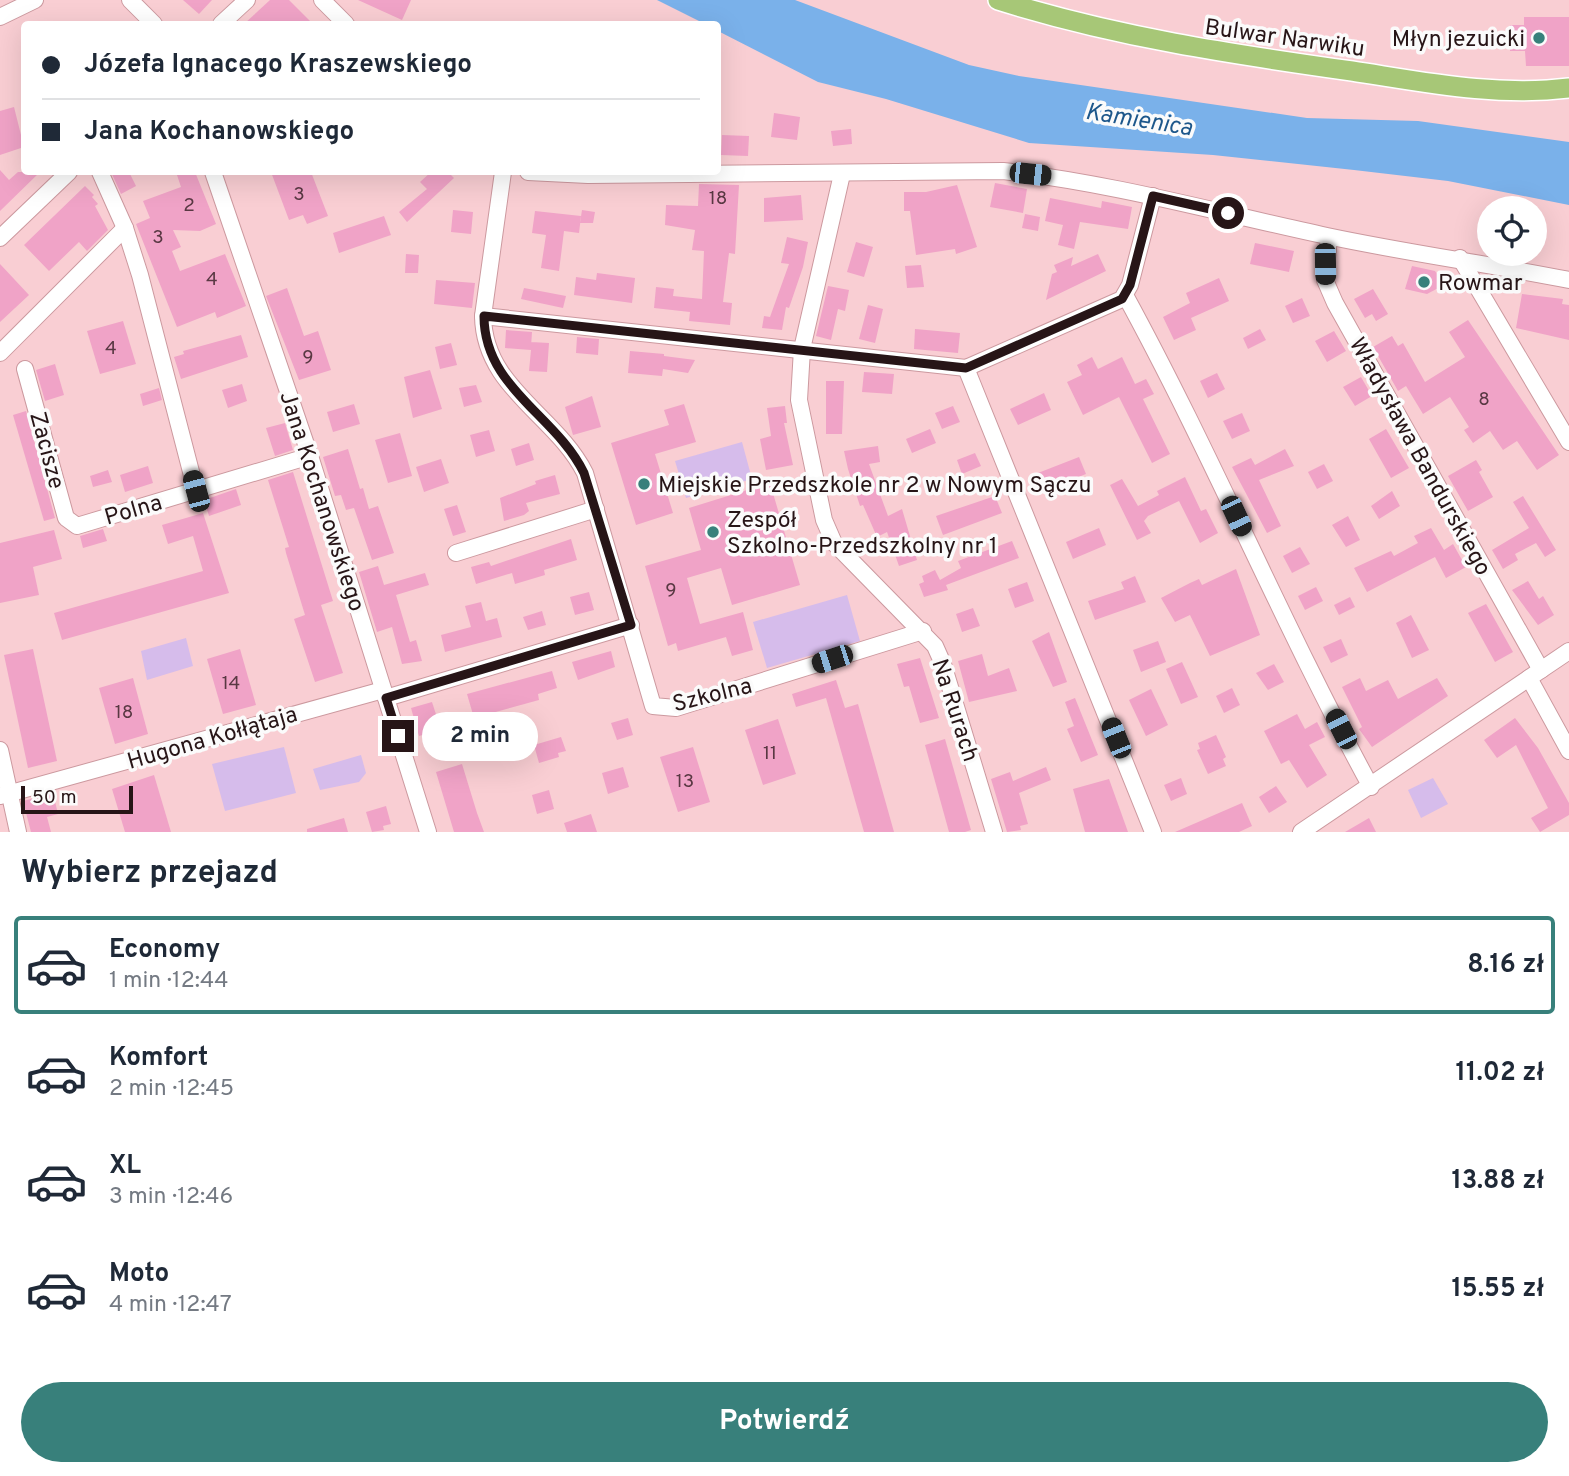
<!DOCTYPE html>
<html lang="pl">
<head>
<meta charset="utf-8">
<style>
  body { margin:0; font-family:Overpass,sans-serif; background:#f2f2f3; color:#1f2937; height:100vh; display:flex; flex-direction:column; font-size:26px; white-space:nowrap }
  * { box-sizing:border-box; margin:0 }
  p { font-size:23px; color:#747a83 }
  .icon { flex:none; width:38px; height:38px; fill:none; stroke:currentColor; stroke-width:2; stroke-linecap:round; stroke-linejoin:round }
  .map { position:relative; height:832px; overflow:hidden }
  .drawer { display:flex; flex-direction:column; background:#fff; flex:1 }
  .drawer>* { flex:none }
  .guide { position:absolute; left:21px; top:21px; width:700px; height:154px; border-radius:7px; box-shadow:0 7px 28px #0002; display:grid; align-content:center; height:154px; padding:0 21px; background:#fff }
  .tools { position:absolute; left:1477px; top:196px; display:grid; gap:14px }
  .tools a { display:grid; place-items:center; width:70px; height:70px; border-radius:50%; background:#fff; box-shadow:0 7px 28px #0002; font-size:35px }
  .scale { position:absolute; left:21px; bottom:18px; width:112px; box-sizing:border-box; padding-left:7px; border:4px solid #271517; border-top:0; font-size:19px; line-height:24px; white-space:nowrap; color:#271517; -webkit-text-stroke:5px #fbfbfb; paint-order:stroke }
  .end { position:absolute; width:32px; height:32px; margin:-16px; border:9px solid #271517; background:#fff; box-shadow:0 0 0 4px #fff }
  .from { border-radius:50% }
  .bubble { position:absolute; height:49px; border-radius:24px; background:#fff; box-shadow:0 7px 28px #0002; font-size:23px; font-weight:700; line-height:49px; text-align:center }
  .car { position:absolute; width:21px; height:42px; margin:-21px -10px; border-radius:9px; box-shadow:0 0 5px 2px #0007; background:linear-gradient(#222 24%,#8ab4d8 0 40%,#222 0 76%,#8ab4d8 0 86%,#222 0) }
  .guide b { display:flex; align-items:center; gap:24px; height:66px; font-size:26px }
  .guide b+b { border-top:2px solid #e0e1e3 }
  .guide i { width:18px; height:18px; background:#1f2937 }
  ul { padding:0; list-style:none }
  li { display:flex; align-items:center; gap:21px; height:98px; margin:0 14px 10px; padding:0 7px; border:4px solid transparent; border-radius:7px }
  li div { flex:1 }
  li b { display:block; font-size:26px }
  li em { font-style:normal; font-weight:700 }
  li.current { border-color:#38807b }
  li>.icon { width:63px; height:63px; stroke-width:1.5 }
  h2 { padding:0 21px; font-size:32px; line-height:84px }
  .button { display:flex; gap:14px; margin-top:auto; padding:14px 21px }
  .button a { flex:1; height:80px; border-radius:42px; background:#38807b; color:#fff; font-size:28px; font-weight:700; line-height:80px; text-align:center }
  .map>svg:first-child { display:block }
  .green { fill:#d6bceb }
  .water { fill:#7ab1ea }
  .building { fill:#f0a3c7 }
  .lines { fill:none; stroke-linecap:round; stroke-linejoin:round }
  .minor-casing { stroke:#cc999f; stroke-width:18 }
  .major-casing { stroke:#fff; stroke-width:22 }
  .minor { stroke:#fff; stroke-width:16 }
  .major { stroke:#a7c777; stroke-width:19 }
  .route { stroke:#271517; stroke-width:9 }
  .poi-dot { fill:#38807b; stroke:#fbfbfb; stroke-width:2.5 }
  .labels { text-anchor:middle; stroke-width:7; stroke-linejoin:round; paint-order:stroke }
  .number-label { font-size:19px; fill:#593843 }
  .street-label { font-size:23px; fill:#271517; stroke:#fbfbfb }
  .poi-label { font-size:23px; fill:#271517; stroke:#fbfbfb; text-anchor:start }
  .water-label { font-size:24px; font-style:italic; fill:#1d578b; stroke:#fbfbfb }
</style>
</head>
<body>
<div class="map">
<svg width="1569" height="832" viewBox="0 0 1569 832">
  <rect width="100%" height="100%" fill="#f9ced3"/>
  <g class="green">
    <path d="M742,442L752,479L686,498L675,461Z"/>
    <path d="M847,595L860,641L767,668L753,622Z"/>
    <path d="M186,638L193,666L147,680L141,651Z"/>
    <path d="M284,747L296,793L225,811L212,764Z"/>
    <path d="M361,755L366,773L359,782L320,790L313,769Z"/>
    <path d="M1433,778L1448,804L1421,818L1408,790Z"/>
  </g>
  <path class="water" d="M657,0H795L969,65L1019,76L1307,118L1418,121L1569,142V205L1448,181L1354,170L1213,155L1029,143L886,99L818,82L718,31V24H705Z"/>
  <g class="building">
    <path d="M183,0H212L199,14Z"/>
    <path d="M270,0H289L313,24H244Z"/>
    <path d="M358,0H411L402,20Z"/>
    <path d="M1524,17H1569V66H1526L1525,51H1510V25H1524Z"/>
    <path d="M14,107L24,147L0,155V111Z"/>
    <path d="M774,113L800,117L797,140L771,137Z"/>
    <path d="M851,129L852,144L833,146L831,131Z"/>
    <path d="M722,135L749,136L748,156L721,155Z"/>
    <path d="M0,170L9,180L18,172H40L0,211Z"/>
    <path d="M111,172H129L136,186L121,194Z"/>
    <path d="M176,172H195L216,224L200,231L173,230L181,247L172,251L180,271L225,254L246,306L217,318L215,312L177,327L136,224L150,218L143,201L181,187Z"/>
    <path d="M271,172H311L328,216L307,224L303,215L289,220Z"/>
    <path d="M431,172H448L454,178L407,222L399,212L427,189L420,182Z"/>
    <path d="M995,183L1027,189L1023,213L990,207Z"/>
    <path d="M699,184L739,185L735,254L729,253L723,302L732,303L730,325L689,321L690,312L654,308L656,287L674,289L673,296L702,299L704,251L692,250L695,230L665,225L666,205L698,206Z"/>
    <path d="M957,185L977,247L956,254L955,249L916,255L910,211H904V192H926Z"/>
    <path d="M85,186L94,195L92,197L98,204L95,206L108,230L87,251L79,242L49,271L24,245Z"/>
    <path d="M801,195L803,220L764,222V198Z"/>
    <path d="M1050,198L1101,208L1102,201L1132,207L1128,229L1080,222L1074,249L1058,245L1063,225L1045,221Z"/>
    <path d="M453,210L473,212L471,234L451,232Z"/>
    <path d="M582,210L595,212L593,223H580Z"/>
    <path d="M535,211L581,216L579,233L564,231L559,271L541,268L546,235L532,233Z"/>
    <path d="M1025,214L1040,217L1038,231L1022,228Z"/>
    <path d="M384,216L391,235L339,253L333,233Z"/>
    <path d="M787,237L808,242L803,267L789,308L786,307L782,330L762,328L764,316L770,317L789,264L781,263Z"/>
    <path d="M856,242L873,247L864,277L847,272Z"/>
    <path d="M1255,243L1294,251L1289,272L1250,264Z"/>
    <path d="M406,254L419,255L418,273H405Z"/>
    <path d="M1098,254L1106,271L1046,300L1052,274L1057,272L1054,265L1073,257L1071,266Z"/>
    <path d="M0,264L29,295L0,322Z"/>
    <path d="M921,265L924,287L907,288L905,266Z"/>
    <path d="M1412,266L1435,271L1444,285L1427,294L1405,289Z"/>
    <path d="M597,273L635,278L632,303L574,295L576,277L596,280Z"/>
    <path d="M1219,278L1229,301L1191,318L1196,330L1174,340L1163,317L1190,303L1186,293Z"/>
    <path d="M436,280L475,283L472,308L434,304Z"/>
    <path d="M828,286L849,290L845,311L838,309L831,340L816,336Z"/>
    <path d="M287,288L304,336L318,331L331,370L299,380L266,296Z"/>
    <path d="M524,288L566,296L563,308L521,299Z"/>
    <path d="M1373,289L1388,314L1376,321L1372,314L1365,318L1354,299Z"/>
    <path d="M1522,294L1563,299L1562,304L1569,305V340L1516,328Z"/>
    <path d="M1302,298L1310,316L1293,323L1285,306Z"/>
    <path d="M868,305L883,309L875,343L859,339Z"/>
    <path d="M1468,320L1559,455L1537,470L1517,441L1503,450L1490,431L1473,443L1464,430L1469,427L1450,397L1423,414L1406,386L1398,391L1373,347L1392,336L1398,346L1403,343L1425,382L1465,357L1449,332Z"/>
    <path d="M123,321L136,364L100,374L87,331Z"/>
    <path d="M915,329L960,333L958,353L914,349Z"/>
    <path d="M1260,329L1266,340L1248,349L1243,338Z"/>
    <path d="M506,330L532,332L531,347V342L549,343L547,372L529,371L531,350L505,348Z"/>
    <path d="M1334,331L1346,351L1327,362L1315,341Z"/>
    <path d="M241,335L248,357L181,379L174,357L184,354L183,351Z"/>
    <path d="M577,337L599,339L598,355L576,353Z"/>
    <path d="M451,343L457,365L440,369L435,347Z"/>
    <path d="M630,351L664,354V356L695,360L688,373L663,369L662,376L628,373Z"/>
    <path d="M1092,357L1098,369L1122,357L1135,384L1146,379L1154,394L1143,399L1170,454L1152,463L1119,397L1083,415L1067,382L1082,375L1077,365Z"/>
    <path d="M55,364L64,395L45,401L36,370Z"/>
    <path d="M430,370L442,409L413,418L404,377Z"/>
    <path d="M864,372L894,374L892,394L862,392Z"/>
    <path d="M1217,373L1225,389L1208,398L1200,381Z"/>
    <path d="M1361,377L1372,396L1355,406L1343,387Z"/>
    <path d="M826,381H844L842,434H826Z"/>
    <path d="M242,384L247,401L228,408L222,390Z"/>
    <path d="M476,385L482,402L464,407L459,388Z"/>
    <path d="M159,388L162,400L143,406L140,394Z"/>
    <path d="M1044,393L1051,410L1018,425L1010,409Z"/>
    <path d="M592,396L601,427L573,435L565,407Z"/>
    <path d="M354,404L360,424L333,432L327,412Z"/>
    <path d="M684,404L696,442L655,454L673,513L636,525L611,443L669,425L664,410Z"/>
    <path d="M785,406L787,423H784L793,465L766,470L760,439L771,436L767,408Z"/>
    <path d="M953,406L960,422L942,429L935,413Z"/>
    <path d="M26,411L55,518L44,521L13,415Z"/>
    <path d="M1242,413L1250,431L1232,439L1223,421Z"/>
    <path d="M285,423L293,450L275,456L266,428Z"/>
    <path d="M930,429L936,443L912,453L906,439Z"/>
    <path d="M1386,429L1409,468L1391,478L1369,439Z"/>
    <path d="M489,430L495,451L476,457L470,435Z"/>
    <path d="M400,433L412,476L388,483L375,440Z"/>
    <path d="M529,443L534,460L516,466L511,449Z"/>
    <path d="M878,446L880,462L869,464L888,516L902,509L917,560L899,566L887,532L877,537L863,505L860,506L848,469L844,451Z"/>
    <path d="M348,449L360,489L363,488L369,509L378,506L394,553L372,560L354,508L346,510L341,495L335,496L323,457Z"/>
    <path d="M1285,449L1294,466L1259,480L1281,526L1267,533L1232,467L1251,458L1255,465Z"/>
    <path d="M975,453L981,466L962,474L957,460Z"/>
    <path d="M1079,457L1086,474L1045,490L1038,473Z"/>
    <path d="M441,459L449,483L424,492L416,467Z"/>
    <path d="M1476,460L1482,470L1479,472L1493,497L1468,511L1448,476Z"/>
    <path d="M1324,464L1333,481L1317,489L1308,472Z"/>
    <path d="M148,466L153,483L125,492L120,475Z"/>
    <path d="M108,470L112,482L93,487L90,476Z"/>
    <path d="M293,472L333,601L321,605L343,673L315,682L294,619L305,615L286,553L285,548L289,547L268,480Z"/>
    <path d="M555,475L560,494L526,503L529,511L524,515L504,521L500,498L536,484L535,481Z"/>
    <path d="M1185,477L1201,511L1206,509L1218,533L1200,543L1179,501L1148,516L1144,521L1151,533L1137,540L1110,485L1122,479L1138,506L1159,495L1157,491Z"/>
    <path d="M770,483L800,585L732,605L721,568L687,578L700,624L743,612L753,650L732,656L726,637L678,651L676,643L668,646L645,566L701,550L689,508Z"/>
    <path d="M236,489L241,505L209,516L204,500Z"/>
    <path d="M1392,491L1400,506L1379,519L1371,506Z"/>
    <path d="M995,496L1002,513L943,535L936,516Z"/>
    <path d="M1523,496L1556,550L1545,557L1536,543L1515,554L1518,560L1503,569L1492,550L1529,528L1513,502Z"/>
    <path d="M457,505L466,532L453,536L444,509Z"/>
    <path d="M203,513L229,593L62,640L54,613L203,571L193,536L168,544L162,525Z"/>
    <path d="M1348,516L1360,540L1346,547L1332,525Z"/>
    <path d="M1099,528L1106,545L1073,559L1066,542Z"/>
    <path d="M1431,528L1444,550L1453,544L1466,567L1446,578L1435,557L1367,592L1354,568L1391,551L1394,556L1418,543L1414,536Z"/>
    <path d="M103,529L107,541L83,548L80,536Z"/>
    <path d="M54,530L62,559L33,567L39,595L0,603V543Z"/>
    <path d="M571,539L577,560L544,570L545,575L515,584L512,573L476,584L471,567L489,562L491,566Z"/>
    <path d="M1012,541L1019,558L946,585L948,590L924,597L919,584L924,582L922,576L935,570L940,580L961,568L958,561Z"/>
    <path d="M1300,547L1310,564L1292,573L1283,556Z"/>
    <path d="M378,566L384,585L425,573L429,585L396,595L410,642L416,640L422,661L402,664L392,627L377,632L359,572Z"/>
    <path d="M1236,569L1260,635L1210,656L1190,615L1175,622L1161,598L1190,583L1199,579L1202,585Z"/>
    <path d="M1135,576L1146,602L1095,620L1088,601L1124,589L1121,582Z"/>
    <path d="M1528,581L1539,599L1543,596L1554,615L1538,625L1512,590Z"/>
    <path d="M1027,582L1034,601L1015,608L1008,589Z"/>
    <path d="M1316,587L1323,601L1305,610L1298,596Z"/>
    <path d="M589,592L594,610L575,615L570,597Z"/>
    <path d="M1350,597L1355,607L1339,615L1334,605Z"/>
    <path d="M481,602L486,621L497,618L502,637L445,652L441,635L471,627L465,606Z"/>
    <path d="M1486,604L1513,652L1495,662L1468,613Z"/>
    <path d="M973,608L980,626L962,632L956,614Z"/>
    <path d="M542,611L546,625L528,630L523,617Z"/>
    <path d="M1411,615L1429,650L1412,658L1396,623Z"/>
    <path d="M1049,632L1067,682L1053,687L1032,641Z"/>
    <path d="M1341,639L1348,655L1331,663L1323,647Z"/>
    <path d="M1158,641L1166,662L1141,672L1133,650Z"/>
    <path d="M33,649L57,761L28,768L4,655Z"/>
    <path d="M240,649L256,705L223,714L207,659Z"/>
    <path d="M611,651L615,667L578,680L572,662Z"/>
    <path d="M982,654L988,676L1009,668L1017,691L969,702L958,661Z"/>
    <path d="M920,658L939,718L920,723L909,686L904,687L897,664Z"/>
    <path d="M1182,662L1198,697L1181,704L1166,669Z"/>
    <path d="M1274,664L1284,682L1268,690L1256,673Z"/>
    <path d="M552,671L557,688L538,694L539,700L474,718L467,694Z"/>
    <path d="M133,678L148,734L115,744L99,688Z"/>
    <path d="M1360,678L1366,691L1388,680L1398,699L1437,678L1448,696L1372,747L1359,729L1362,727L1342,687Z"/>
    <path d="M836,680L845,708L858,704L894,832H864L826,698L796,707L792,694Z"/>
    <path d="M1232,688L1240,705L1224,713L1216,696Z"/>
    <path d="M1151,689L1168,725L1146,736L1129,700Z"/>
    <path d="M1075,698L1098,755L1081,762L1067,729L1074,726L1065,702Z"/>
    <path d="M432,702L441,730L419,736L411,708Z"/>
    <path d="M1297,714L1305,729L1317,722L1325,737L1309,745L1327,775L1307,788L1289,760L1281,764L1264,731Z"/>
    <path d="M628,718L633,735L617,740L611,723Z"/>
    <path d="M1515,718L1538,748L1569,803V815L1540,832L1531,818L1548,808L1516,745L1497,758L1484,740Z"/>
    <path d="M778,719L796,774L763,785L745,730Z"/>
    <path d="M1216,735L1226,757L1223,759L1226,766L1208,774L1197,750L1200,749L1198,743Z"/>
    <path d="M561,737L566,751L558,753L559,757L539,763L534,745Z"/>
    <path d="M945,739L971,830L965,832H949L925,745Z"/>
    <path d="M693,747L710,802L678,812L660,757Z"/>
    <path d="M462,764L477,813L484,832H454L436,772Z"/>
    <path d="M623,767L629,787L608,794L602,773Z"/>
    <path d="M1046,767L1051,780L1019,793L1028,824L1020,826L1021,830L1007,832L991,779L1010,772L1013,781Z"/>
    <path d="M154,775L171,832H125L112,789Z"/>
    <path d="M1181,778L1187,794L1171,801L1164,785Z"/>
    <path d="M1109,779L1128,832H1085L1073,789Z"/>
    <path d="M1276,786L1287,802L1269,813L1259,797Z"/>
    <path d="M549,790L554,809L537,814L532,795Z"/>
    <path d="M53,793L58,814L47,817L51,832H31L23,801Z"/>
    <path d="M1242,803L1252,826L1239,832H1175Z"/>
    <path d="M386,806L391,824L383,826L384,830L372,832L366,812Z"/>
    <path d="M591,814L597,832H567L564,823Z"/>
    <path d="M344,818L348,832H307V829Z"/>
    <path d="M1369,818L1376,832H1345Z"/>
  </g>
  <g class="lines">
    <defs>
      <g id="minor">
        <path d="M130,0L154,24"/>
        <path d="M322,0L346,24"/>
        <path d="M0,17L35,0"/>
        <path d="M221,24L247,0"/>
        <path d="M100,172L125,228L140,275L196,491"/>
        <path d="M213,172L310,456L428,832"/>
        <path d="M503,172L483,316C484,388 556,415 585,473L653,706L676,708L923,631"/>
        <path d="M528,172L588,175L1003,171C1113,183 1219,213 1327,236C1407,253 1489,264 1569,280"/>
        <path d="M842,174L802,349L799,400L824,520L834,543L935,646L943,664L994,832"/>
        <path d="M1329,237L1325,280L1335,303L1541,670"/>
        <path d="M0,238L69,172"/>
        <path d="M1460,258L1569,442"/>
        <path d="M1125,295C1213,456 1283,626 1371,787"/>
        <path d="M483,316L966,368L1122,299L1130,285L1153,196"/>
        <path d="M0,353L125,228"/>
        <path d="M966,368L1153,832"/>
        <path d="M25,369L66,518L77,526L310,456"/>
        <path d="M456,553L596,509"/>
        <path d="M1529,678L1569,751"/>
        <path d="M386,698L631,625"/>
        <path d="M0,750L18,832"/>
        <path d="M0,796L383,690"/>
        <path d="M1301,832L1569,651"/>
      </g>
      <path id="major" d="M998,0C1116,37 1231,54 1352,71C1424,82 1496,97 1569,88"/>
    </defs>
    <use href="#minor" class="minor-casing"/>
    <use href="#major" class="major-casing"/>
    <use href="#minor" class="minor"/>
    <use href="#major" class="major"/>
  </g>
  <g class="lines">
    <path class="route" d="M398,736L386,698L631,625L584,473C556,415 484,388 484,316L966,368L1122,299L1130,285L1153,196L1228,213"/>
  </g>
  <g class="poi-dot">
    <circle cx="1539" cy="38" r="7"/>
    <circle cx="1424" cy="282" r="7"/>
    <circle cx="644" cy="484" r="7"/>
    <circle cx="713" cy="532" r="7"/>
  </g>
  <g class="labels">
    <g class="number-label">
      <text x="299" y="200">3</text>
      <text x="718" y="204">18</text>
      <text x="189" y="211">2</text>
      <text x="158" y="243">3</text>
      <text x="212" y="285">4</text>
      <text x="111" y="354">4</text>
      <text x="308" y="363">9</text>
      <text x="1484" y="405">8</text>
      <text x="671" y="596">9</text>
      <text x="231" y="689">14</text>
      <text x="124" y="718">18</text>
      <text x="770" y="759">11</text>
      <text x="685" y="787">13</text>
    </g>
    <g class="street-label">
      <text transform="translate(1285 37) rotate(8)" y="8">Bulwar Narwiku</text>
      <text transform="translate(48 450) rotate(75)" y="8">Zacisze</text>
      <text transform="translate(1421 456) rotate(61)" y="8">Władysława Bandurskiego</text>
      <text transform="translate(323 501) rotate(72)" y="8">Jana Kochanowskiego</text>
      <text transform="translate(133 509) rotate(-16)" y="8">Polna</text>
      <text transform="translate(712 694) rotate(-14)" y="8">Szkolna</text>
      <text transform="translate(956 710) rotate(72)" y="8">Na Rurach</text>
      <text transform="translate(212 737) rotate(-16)" y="8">Hugona Kołłątaja</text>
    </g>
    <g class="poi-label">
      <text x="1525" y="46" text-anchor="end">Młyn jezuicki</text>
      <text x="1438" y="290">Rowmar</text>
      <text x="658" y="492">Miejskie Przedszkole nr 2 w Nowym Sączu</text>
      <text x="727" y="527">Zespół<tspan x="727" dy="26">Szkolno-Przedszkolny nr 1</tspan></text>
    </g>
    <g class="water-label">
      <text transform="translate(1139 119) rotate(9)" y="8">Kamienica</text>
    </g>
  </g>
</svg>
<div class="tools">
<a><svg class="icon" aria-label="locate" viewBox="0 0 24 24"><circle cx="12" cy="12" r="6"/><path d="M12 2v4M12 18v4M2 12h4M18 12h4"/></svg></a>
</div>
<div class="scale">50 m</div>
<i class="end from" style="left:1228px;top:213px"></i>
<i class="end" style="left:398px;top:736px"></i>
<div class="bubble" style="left:422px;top:712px;width:116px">2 min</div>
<i class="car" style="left:1030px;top:174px;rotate:96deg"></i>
<i class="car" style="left:1325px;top:264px;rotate:179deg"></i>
<i class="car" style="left:196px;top:491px;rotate:345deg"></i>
<i class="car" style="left:1236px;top:516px;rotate:155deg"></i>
<i class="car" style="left:832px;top:659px;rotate:252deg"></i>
<i class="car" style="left:1341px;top:729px;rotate:333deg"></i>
<i class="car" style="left:1116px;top:738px;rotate:338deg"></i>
<div class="guide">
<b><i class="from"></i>Józefa Ignacego Kraszewskiego</b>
<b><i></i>Jana Kochanowskiego</b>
</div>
</div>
<section class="drawer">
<h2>Wybierz przejazd</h2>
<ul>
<li class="current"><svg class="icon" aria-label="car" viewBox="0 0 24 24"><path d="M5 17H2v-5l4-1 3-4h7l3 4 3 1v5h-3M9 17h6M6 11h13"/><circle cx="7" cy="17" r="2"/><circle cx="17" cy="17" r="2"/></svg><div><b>Economy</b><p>1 min · 12:44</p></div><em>8.16 zł</em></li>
<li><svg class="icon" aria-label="car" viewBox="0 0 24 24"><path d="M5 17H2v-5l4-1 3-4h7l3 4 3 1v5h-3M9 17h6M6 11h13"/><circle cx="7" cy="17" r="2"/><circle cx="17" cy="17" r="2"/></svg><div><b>Komfort</b><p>2 min · 12:45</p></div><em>11.02 zł</em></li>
<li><svg class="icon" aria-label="car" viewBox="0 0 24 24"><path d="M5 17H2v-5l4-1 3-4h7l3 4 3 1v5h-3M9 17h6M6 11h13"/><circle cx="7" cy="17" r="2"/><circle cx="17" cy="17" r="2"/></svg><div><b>XL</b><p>3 min · 12:46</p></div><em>13.88 zł</em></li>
<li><svg class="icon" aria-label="car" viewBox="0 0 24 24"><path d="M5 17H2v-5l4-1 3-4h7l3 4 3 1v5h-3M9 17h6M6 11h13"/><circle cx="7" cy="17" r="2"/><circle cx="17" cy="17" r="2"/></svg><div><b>Moto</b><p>4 min · 12:47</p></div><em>15.55 zł</em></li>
</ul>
<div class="button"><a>Potwierdź</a></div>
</section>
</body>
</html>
